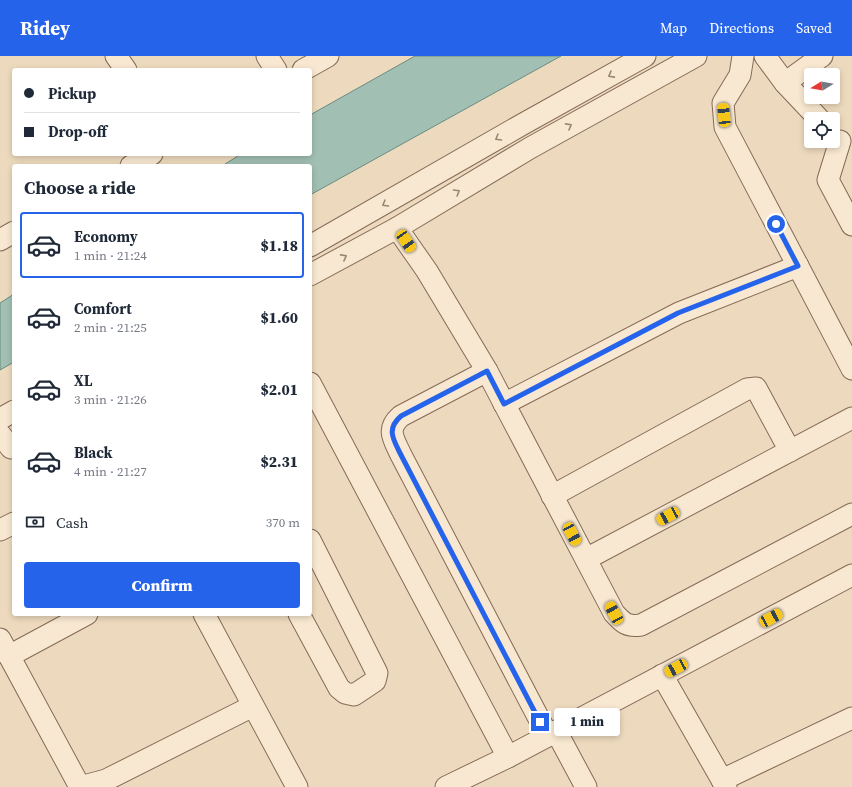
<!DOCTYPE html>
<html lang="en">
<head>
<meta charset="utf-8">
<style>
  body { margin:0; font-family:"Source Serif 4",serif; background:#f2f2f3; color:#1f2937; height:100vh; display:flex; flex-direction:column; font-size:15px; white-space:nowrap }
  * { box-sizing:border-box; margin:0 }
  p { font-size:13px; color:#747a83 }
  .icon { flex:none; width:22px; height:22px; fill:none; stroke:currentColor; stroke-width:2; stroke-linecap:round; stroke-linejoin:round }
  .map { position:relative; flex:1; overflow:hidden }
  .details { position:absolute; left:12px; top:108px; width:300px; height:452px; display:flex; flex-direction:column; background:#fff; border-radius:4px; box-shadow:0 2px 6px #0003 }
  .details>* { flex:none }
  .hud { position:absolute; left:12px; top:12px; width:300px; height:88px; border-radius:4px; box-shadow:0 2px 6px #0003; display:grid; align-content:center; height:88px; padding:0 12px; background:#fff }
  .needle { width:26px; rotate:259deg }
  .fabs { position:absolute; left:804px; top:12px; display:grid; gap:8px }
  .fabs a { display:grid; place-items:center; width:36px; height:36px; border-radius:4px; background:#fff; box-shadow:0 2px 6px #0003; font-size:20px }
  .end { position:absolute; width:18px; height:18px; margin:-9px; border:5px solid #2563eb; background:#fff; box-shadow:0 0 0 2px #fff }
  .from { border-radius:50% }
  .bubble { position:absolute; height:28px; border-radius:4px; background:#fff; box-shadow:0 2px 6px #0003; font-size:13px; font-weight:800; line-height:28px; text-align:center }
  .car { position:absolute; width:12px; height:24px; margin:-12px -6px; border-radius:5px; box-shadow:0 0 3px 1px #0007; background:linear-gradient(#f5c518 24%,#345 0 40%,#f5c518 0 76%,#345 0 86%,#f5c518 0) }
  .hud b { display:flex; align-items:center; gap:14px; height:38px; font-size:15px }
  .hud b+b { border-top:1px solid #e0e1e3 }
  .hud i { width:10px; height:10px; background:#1f2937 }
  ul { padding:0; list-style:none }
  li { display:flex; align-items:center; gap:12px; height:66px; margin:0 8px 6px; padding:0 4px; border:2px solid transparent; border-radius:4px }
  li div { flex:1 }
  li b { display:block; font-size:15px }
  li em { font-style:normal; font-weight:800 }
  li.on { border-color:#2563eb }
  li>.icon { width:36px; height:36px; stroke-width:1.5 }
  h2 { padding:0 12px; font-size:18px; line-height:48px }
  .pay { display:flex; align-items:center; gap:10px; height:44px; padding:0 12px; font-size:15px }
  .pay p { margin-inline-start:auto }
  .primary-button { display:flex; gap:8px; margin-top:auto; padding:8px 12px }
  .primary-button a { flex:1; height:46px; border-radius:4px; background:#2563eb; color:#fff; font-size:16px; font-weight:800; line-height:46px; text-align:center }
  header { display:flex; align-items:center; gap:24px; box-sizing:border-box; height:56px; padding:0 20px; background:#2563eb; color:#fff }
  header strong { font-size:19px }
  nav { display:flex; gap:22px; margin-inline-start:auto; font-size:14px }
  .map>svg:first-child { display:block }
  .water { fill:#a2bfb3; stroke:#698c7f }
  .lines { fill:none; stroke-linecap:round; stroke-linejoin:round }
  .minor-casing { stroke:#856a57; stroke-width:23 }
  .minor { stroke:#f8e8d1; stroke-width:21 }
  .oneway { stroke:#968676 }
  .route { stroke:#2563eb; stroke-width:5 }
</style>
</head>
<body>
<header>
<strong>Ridey</strong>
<nav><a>Map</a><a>Directions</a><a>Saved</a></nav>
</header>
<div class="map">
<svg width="852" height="731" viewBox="0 0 852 731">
  <rect width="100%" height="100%" fill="#eddabe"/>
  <g class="water">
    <path d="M415,0H561L310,139V110H222L241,98H310V59Z"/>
    <path d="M14,238V306L0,314V247Z"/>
  </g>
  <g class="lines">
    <defs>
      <g id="minor">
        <path d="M116,0L126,14"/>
        <path d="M267,0L276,14"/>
        <path d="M743,0L740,19L723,47L725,71L852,313"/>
        <path d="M765,0L785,27L819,63"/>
        <path d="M303,14L328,0"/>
        <path d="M785,27L822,0"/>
        <path d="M840,85L828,124L852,169"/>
        <path d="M131,110L152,98"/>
        <path d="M397,172L427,215L487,315L614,557C623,567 627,571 641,569L852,458"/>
        <path d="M0,184L14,176"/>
        <path d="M310,190L523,68L645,0"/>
        <path d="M310,219L397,172L530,92L696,0"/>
        <path d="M487,315L401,360C386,373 393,382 401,399L548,680"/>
        <path d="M310,327L508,701"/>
        <path d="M504,348L679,257L798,210"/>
        <path d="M0,363L14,355"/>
        <path d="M0,378L11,392"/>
        <path d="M552,440L747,333L756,332L790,395"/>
        <path d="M0,474L14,467"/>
        <path d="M586,503L852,362"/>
        <path d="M204,558L297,731"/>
        <path d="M299,558L339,632L345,637L354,639L375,625L377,617L310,484"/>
        <path d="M0,583L80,731L106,724L253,650"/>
        <path d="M9,600L87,558"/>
        <path d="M662,619L726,731"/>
        <path d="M556,675L586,731"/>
        <path d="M722,724L852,662"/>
        <path d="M446,731L508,701L852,519"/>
      </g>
    </defs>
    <use href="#minor" class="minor-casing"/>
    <use href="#minor" class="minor"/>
  </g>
  <defs><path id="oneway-chevron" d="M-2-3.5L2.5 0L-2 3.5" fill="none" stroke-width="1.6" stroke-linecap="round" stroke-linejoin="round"/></defs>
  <g class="oneway">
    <use href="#oneway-chevron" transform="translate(611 19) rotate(151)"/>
    <use href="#oneway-chevron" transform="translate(569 70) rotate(-29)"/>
    <use href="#oneway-chevron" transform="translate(498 82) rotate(150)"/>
    <use href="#oneway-chevron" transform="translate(457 136) rotate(-31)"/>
    <use href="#oneway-chevron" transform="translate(385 148) rotate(150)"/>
    <use href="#oneway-chevron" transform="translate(344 201) rotate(-28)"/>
  </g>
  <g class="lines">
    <path class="route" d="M540,666L401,399C393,383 386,373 401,360L487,315L504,348L678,257L798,210L776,168"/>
  </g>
</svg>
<div class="fabs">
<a><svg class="needle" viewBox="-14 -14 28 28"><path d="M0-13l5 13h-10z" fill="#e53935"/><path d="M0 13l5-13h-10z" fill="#747a83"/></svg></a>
<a><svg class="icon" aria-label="locate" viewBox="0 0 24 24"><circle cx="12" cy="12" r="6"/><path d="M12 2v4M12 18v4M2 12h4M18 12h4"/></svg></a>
</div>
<i class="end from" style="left:776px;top:168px"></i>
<i class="end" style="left:540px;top:666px"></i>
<div class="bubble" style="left:554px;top:652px;width:66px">1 min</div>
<i class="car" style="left:724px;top:59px;rotate:354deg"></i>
<i class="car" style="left:406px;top:185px;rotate:146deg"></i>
<i class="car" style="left:668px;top:460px;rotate:242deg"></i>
<i class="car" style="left:572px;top:478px;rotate:152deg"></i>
<i class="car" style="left:614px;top:557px;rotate:332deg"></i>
<i class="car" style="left:771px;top:562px;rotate:62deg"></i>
<i class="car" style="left:676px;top:612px;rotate:242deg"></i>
<div class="hud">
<b><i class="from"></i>Pickup</b>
<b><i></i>Drop-off</b>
</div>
<section class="details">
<h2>Choose a ride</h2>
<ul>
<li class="on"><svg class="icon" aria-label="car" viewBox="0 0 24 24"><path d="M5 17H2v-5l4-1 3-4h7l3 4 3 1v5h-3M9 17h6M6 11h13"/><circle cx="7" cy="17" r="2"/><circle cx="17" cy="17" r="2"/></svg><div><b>Economy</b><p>1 min · 21:24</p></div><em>$1.18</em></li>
<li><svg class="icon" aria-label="car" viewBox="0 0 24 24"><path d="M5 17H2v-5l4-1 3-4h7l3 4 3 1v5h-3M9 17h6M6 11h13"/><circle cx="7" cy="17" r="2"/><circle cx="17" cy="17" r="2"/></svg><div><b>Comfort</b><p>2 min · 21:25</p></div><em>$1.60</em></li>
<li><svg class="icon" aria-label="car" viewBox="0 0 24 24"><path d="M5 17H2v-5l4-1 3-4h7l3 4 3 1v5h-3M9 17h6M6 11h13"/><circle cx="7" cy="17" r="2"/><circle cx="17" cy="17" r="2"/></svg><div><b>XL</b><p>3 min · 21:26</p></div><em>$2.01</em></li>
<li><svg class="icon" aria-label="car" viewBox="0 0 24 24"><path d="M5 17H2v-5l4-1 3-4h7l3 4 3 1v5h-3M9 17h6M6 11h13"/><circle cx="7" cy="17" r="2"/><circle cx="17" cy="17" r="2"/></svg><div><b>Black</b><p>4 min · 21:27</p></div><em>$2.31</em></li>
</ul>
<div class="pay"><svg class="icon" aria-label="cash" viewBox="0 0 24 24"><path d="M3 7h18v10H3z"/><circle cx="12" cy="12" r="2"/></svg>Cash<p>370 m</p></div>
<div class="primary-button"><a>Confirm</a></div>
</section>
</div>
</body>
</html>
